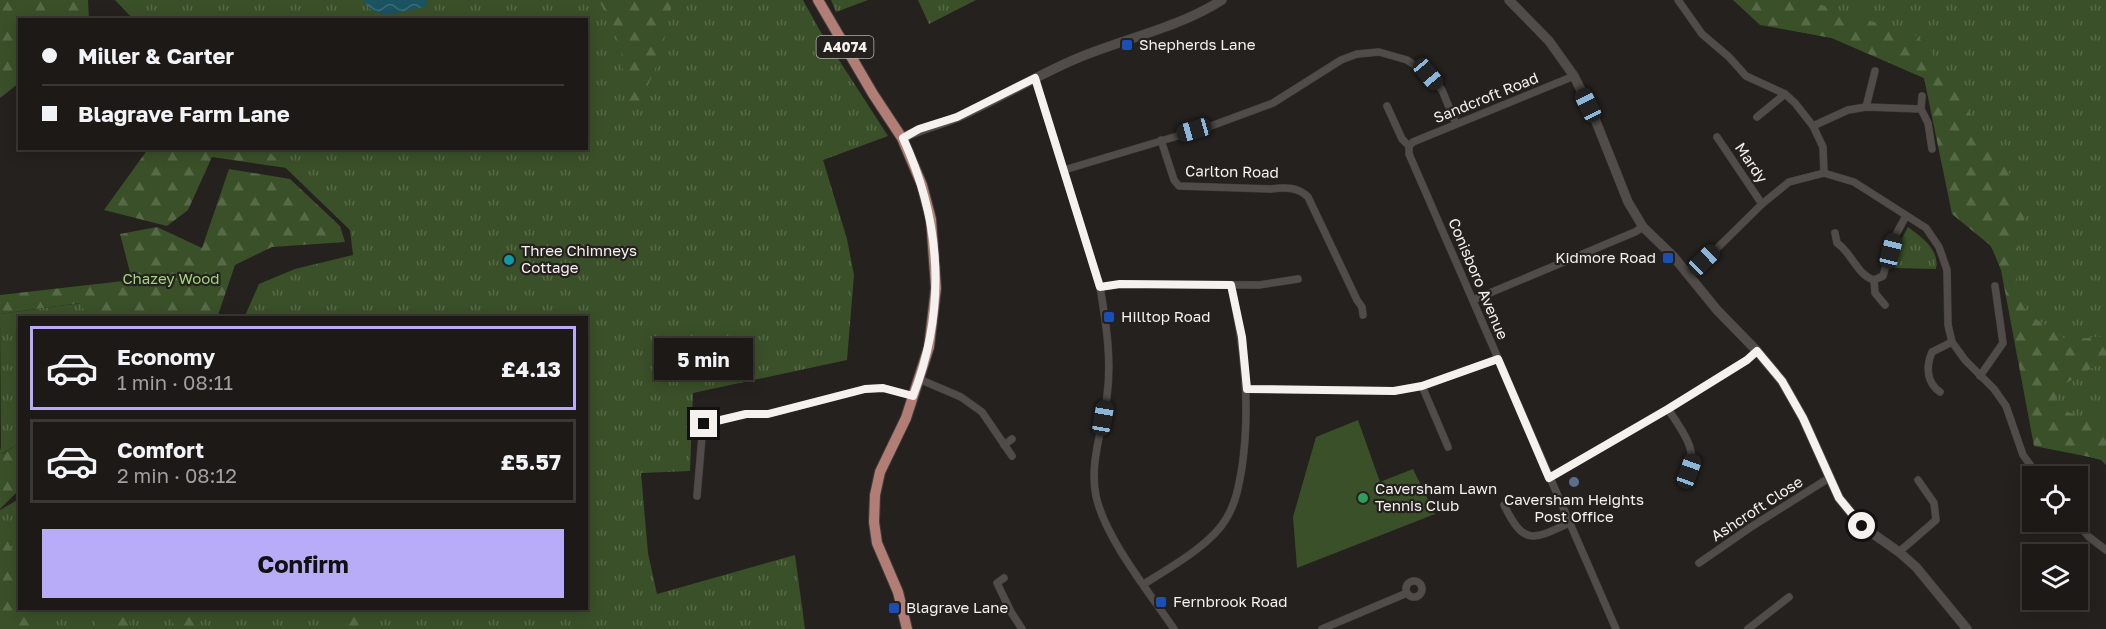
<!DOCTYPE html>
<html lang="en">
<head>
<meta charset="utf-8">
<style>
  body { margin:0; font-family:"Golos Text",sans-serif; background:#25221f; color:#f1f3f6; height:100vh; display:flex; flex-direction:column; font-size:22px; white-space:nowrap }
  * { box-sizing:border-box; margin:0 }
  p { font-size:20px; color:#a0a0a1 }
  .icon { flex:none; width:33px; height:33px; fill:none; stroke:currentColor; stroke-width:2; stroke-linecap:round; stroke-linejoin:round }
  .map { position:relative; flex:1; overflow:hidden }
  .drawer { position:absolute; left:18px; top:316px; width:570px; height:294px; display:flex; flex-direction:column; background:#1c1916; border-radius:0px; box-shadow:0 3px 15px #0003,0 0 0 2px #3a3835 }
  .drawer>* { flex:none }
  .banner { position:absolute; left:18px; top:18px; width:570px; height:132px; border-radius:0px; box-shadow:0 3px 15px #0003,0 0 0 2px #3a3835; display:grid; align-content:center; height:132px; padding:0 24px; background:#1c1916 }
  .controls { position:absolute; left:2022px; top:466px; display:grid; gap:12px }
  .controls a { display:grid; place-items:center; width:66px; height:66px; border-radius:0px; background:#1c1916; box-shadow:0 3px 15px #0003,0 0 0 2px #3a3835; font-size:30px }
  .end { position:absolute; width:27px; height:27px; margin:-14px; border:8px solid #f4f1ef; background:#111; box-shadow:0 0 0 3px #111 }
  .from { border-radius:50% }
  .bubble { position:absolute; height:42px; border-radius:0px; background:#1c1916; box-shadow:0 3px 15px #0003,0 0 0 2px #3a3835; font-size:20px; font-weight:700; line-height:42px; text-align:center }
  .car { position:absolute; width:18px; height:36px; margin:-18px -9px; border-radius:8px; box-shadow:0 0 4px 2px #0007; background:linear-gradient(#222 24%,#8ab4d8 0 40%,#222 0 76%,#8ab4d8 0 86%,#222 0) }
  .banner b { display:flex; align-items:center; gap:21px; height:57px; font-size:22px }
  .banner b+b { border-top:2px solid #3a3835 }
  .banner i { width:15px; height:15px; background:#f1f3f6 }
  ul { padding:10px 0 0; list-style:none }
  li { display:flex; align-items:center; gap:18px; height:84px; margin:0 12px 9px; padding:0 12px; border:3px solid #3a3835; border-radius:0px }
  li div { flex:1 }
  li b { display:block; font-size:22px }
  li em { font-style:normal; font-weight:700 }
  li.on { border-color:#b8abf7 }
  li>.icon { width:54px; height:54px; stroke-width:1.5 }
  .cta { display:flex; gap:12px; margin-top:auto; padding:12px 24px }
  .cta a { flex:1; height:69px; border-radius:0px; background:#b8abf7; color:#111; font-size:24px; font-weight:700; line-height:69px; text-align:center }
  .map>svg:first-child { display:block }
  .grass { fill:url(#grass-tufts) }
  .forest { fill:url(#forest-firs) }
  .pitch { fill:#3a5029 }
  .water { fill:url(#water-waves) }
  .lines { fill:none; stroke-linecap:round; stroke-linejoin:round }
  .minor-casing { stroke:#413d3b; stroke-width:8 }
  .tertiary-casing { stroke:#413d3b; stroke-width:10 }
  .primary-casing { stroke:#413d3b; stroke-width:12 }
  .minor { stroke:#514c49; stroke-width:7 }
  .tertiary { stroke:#514c49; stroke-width:9 }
  .primary { stroke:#b27d75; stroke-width:10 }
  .route { stroke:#f4f1ef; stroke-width:8 }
  .transit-dot { fill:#1a4fb4; stroke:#25211e; stroke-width:2 }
  .culture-dot { fill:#0f9aa8; stroke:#25211e; stroke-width:2 }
  .service-dot { fill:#5c6f8a; stroke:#25211e; stroke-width:2 }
  .leisure-dot { fill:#2e9e5b; stroke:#25211e; stroke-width:2 }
  .labels { text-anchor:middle; stroke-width:4.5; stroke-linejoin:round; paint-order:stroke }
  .shield { fill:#25211e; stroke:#b6b3b0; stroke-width:1.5 }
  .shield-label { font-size:14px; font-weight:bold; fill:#f4f1ef }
  .poi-label { font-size:15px; fill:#f4f1ef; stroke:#25211e; text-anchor:start }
  .street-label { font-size:15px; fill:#f4f1ef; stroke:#25211e }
  .park-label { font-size:15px; fill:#9fd479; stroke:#25211e }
</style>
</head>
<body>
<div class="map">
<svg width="2106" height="629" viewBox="0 0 2106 629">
  <defs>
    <pattern id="grass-tufts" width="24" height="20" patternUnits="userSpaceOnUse" patternTransform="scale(1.5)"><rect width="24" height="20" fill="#3a5029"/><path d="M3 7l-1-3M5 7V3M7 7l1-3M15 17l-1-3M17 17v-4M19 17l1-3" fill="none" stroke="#576a48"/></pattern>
    <pattern id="forest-firs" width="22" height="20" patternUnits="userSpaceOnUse" patternTransform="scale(1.5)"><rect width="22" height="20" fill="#3a5029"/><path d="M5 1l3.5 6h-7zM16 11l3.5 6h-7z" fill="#576a48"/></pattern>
    <pattern id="water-waves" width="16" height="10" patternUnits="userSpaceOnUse" patternTransform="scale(1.5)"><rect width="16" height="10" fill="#1b5360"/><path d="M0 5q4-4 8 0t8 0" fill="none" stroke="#3d6c77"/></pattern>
  </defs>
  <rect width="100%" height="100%" fill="#25211e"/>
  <g class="grass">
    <path d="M115,0H803L819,29L888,136L823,160L847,239L854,275L847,360L693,393L690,471L641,473L648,553L657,594L795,555L805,629H38L31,609H586V318H244L259,284L295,269L353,255L350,230L266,149L586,148V20H134Z"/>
    <path d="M831,0H868L836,12Z"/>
    <path d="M918,0H976L929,24Z"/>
    <path d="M1752,0H2106V461L2077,454L2047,440L1998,255L1959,207L1924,78L1832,38L1785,29Z"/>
    <path d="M1908,227C1921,237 1940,249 1936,269L1895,268L1888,264Z"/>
    <path d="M81,303L88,318H20L19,444L1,454L0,314Z"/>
    <path d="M19,499V574L0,516V510Z"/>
  </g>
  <g class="forest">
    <path d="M0,0H88L89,19L20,20L19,83L0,98Z"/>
    <path d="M599,0H673L660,58L638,107L626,101L621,46Z"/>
    <path d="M1733,0H1806L1917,36L1948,72L1967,110L2008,170L2025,214L2014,269L2027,313L2067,340L2106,336V360L2061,386L2054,406L2103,427L2106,430V465L2100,459L2034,446L2001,270L1991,246L1952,214L1924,78L1832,38L1760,25Z"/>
    <path d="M148,149H266L287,168L212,157L188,210L167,226L104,210Z"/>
    <path d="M229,169L290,179L340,226L345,242L272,247L235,265L217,318H88L80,303L0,314V295L132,280L120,234L157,227L202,248Z"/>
    <path d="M19,444V490L0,509V447L2,454Z"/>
    <path d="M0,515L19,569L20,609H34L41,629H0Z"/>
    <path d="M89,609H126L131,629H98Z"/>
    <path d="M169,609H199V629H175Z"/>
    <path d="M334,609H392V612L358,625L356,629H328L332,620Z"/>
  </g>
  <path class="pitch" d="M1358,420L1380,482L1413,469L1435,514L1297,568L1293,517L1316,437Z"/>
  <path class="water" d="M363,0H428L425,7L387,15L372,11Z"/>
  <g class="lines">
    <defs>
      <g id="minor">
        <path d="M1678,0L1702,34L1729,57L1746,76L1785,94L1795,103L1813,126L1823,147L1824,173"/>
        <path d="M1035,78L1100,287C1106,323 1112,360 1107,396C1103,428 1089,463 1096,496C1105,538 1149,592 1174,629"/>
        <path d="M1387,106L1402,139L1409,146V154L1616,629"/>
        <path d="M1866,107L1875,71"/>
        <path d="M1921,109L1922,96"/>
        <path d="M1757,117L1785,94"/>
        <path d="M1813,126L1848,110L1866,107L1921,109L1928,123L1932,149"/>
        <path d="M1717,137L1762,204"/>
        <path d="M1161,140L1174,180L1179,186L1271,189C1285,187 1298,187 1308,197L1357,300L1362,307L1363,315"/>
        <path d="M1409,146L1413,142L1574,76"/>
        <path d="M1064,170L1211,126L1273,103L1341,60L1357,54L1379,52L1407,60L1428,74L1442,90L1456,124"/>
        <path d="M1835,233L1837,243C1852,253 1857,275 1874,280L1883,276L1894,238L1906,216"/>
        <path d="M1690,275L1762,204L1789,182L1824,173L1854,182L1926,228L1939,247L1947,270L1948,325L1952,342L1965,360L1994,389L2006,406L2023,455L2039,477"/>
        <path d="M1874,280L1875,293L1885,305"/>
        <path d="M1100,287L1120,284L1259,285L1298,279"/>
        <path d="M1473,300L1635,232L1643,227"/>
        <path d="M1980,376L2003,343L1995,286"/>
        <path d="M919,379L961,397L982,412L1012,456"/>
        <path d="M1422,386L1448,447"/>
        <path d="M1247,389L1394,391L1422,386L1498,359"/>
        <path d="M1940,392C1926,382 1926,366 1932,352L1952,342"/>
        <path d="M1668,409C1682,431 1705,457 1681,478"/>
        <path d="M1004,445L1012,439"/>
        <path d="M1549,478L1668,409L1747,360L1757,351"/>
        <path d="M697,496L703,424L746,414H768L865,389L883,388L913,396"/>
        <path d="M1504,505C1524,546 1533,540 1569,523"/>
        <path d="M2076,522L2089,537L2106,550"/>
        <path d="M1899,552L1936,520L1934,503L1918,480"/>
        <path d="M1699,563L1751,527L1829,478"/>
        <path d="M1004,578L997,583L1011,612L1022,629"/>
        <circle cx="1414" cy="589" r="8"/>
        <path d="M1144,584C1169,568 1211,545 1226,519C1236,503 1239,485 1242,467C1251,405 1244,346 1231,285"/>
        <path d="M1322,629L1407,593"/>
        <path d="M1748,629L1789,597"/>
      </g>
      <g id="tertiary">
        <path d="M1509,0L1549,41L1574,76L1595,119L1628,202L1643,227L1673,256L1717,310L1757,351L1782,381L1803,418L1839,498L1862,526L1899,552L1916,567L1967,629"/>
        <path d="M902,138C920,129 939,125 958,117C999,99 1037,75 1078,58C1126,38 1178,28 1222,0"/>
      </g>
      <path id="primary" d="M818,0L873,94L902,138L922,185L931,219L936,288L929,347L906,418L880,472L875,495L874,522L877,543L898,592L907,629"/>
    </defs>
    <use href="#minor" class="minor-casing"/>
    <use href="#tertiary" class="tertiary-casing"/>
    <use href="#primary" class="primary-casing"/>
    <use href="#minor" class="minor"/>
    <use href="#tertiary" class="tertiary"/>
    <use href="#primary" class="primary"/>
  </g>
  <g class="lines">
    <path class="route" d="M704,424L746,414H768L865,389L883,388L913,396C947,308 942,223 903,138L919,129L957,117L1035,78L1100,287L1120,284L1231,285L1242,337L1247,389L1394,391L1422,386L1498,359L1549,478L1668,409L1747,360L1757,351L1782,381L1803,418L1839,498L1862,526"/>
  </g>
  <g class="transit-dot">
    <rect x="1121" y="39" width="12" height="12" rx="3"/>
    <rect x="1662" y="252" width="12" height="12" rx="3"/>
    <rect x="1103" y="311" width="12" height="12" rx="3"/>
    <rect x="1155" y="596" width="12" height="12" rx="3"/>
    <rect x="888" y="602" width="12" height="12" rx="3"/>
  </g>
  <circle class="culture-dot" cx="509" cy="260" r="6"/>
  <circle class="service-dot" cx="1574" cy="482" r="6"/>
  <circle class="leisure-dot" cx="1363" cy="498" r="6"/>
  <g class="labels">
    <rect class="shield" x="816.5" y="36" width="57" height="22" rx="4.5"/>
    <g class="shield-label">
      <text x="845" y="52">A4074</text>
    </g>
    <g class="poi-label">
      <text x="1139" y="50">Shepherds Lane</text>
      <text x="521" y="256">Three Chimneys<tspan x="521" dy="17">Cottage</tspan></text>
      <text x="1656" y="263" text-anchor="end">Kidmore Road</text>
      <text x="1121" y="322">Hilltop Road</text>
      <text x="1375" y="494">Caversham Lawn<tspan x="1375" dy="17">Tennis Club</tspan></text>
      <text x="1574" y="505" text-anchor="middle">Caversham Heights<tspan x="1574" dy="17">Post Office</tspan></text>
      <text x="1173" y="607">Fernbrook Road</text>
      <text x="906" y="613">Blagrave Lane</text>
    </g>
    <g class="street-label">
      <text transform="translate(1486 98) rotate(-22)" y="5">Sandcroft Road</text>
      <text transform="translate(1751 163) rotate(56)" y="5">Mardy</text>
      <text transform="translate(1232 172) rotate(1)" y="5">Carlton Road</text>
      <text transform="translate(1478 279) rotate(67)" y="5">Conisboro Avenue</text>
      <text transform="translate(1757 509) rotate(-33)" y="5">Ashcroft Close</text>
    </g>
    <g class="park-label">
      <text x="171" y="284">Chazey Wood</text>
    </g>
  </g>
</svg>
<div class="controls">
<a><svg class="icon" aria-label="locate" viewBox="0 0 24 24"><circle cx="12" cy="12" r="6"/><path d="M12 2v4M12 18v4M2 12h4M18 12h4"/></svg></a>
<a><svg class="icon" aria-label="layers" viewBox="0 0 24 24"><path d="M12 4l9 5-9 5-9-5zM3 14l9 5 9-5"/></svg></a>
</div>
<i class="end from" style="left:1862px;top:526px"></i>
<i class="end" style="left:704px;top:424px"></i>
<div class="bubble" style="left:654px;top:338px;width:99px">5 min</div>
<i class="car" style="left:1428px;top:74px;rotate:140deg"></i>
<i class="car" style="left:1588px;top:105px;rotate:334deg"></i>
<i class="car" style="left:1194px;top:130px;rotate:254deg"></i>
<i class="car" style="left:1891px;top:251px;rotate:14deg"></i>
<i class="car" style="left:1704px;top:260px;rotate:46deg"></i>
<i class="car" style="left:1103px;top:418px;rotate:10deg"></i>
<i class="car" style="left:1689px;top:471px;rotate:20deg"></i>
<div class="banner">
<b><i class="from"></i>Miller &amp; Carter</b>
<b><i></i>Blagrave Farm Lane</b>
</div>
<section class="drawer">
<ul>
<li class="on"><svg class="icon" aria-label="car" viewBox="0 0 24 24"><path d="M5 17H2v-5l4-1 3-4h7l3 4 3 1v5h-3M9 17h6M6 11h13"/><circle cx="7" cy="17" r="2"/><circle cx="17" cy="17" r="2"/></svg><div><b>Economy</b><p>1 min · 08:11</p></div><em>£4.13</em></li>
<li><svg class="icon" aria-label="car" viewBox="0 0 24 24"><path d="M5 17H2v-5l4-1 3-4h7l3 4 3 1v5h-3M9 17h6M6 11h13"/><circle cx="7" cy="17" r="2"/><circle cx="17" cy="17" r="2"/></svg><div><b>Comfort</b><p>2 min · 08:12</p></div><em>£5.57</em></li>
</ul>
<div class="cta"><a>Confirm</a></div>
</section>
</div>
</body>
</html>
